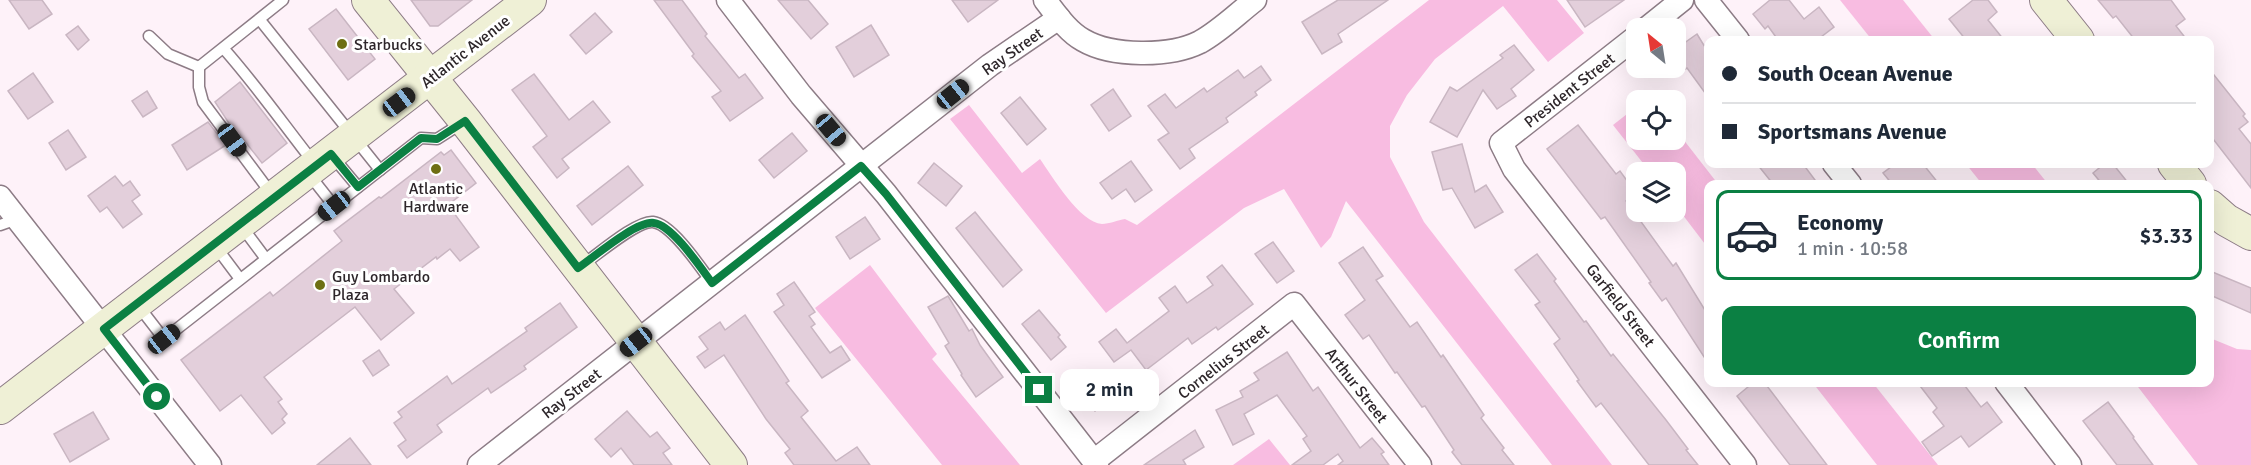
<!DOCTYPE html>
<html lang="en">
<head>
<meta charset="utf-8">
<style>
  body { margin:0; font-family:Signika,sans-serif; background:#f6f6f7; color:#1f2937; height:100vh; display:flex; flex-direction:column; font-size:22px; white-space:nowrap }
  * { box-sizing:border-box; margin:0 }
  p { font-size:20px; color:#747a83 }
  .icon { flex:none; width:33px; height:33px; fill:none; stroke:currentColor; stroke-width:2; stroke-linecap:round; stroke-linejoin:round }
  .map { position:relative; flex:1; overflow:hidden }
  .drawer { position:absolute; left:1704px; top:180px; width:510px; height:207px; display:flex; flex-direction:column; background:#fff; border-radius:12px; box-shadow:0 6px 24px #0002 }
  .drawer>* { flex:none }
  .top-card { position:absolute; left:1704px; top:36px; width:510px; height:132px; border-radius:12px; box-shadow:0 6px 24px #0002; display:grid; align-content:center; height:132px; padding:0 18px; background:#fff }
  .needle { width:39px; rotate:330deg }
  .fabs { position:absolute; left:1626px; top:18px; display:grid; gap:12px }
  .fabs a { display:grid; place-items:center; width:60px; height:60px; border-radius:12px; background:#fff; box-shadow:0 6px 24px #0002; font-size:30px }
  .end { position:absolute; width:27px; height:27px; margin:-14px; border:8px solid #0b8043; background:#fff; box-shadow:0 0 0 3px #fff }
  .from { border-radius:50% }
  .bubble { position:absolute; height:42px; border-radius:12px; background:#fff; box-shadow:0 6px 24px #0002; font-size:20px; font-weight:600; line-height:42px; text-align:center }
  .car { position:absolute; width:18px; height:36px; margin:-18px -9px; border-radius:8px; box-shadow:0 0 4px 2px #0007; background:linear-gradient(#222 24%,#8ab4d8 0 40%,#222 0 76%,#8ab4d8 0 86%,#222 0) }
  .top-card b { display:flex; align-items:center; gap:21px; height:57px; font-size:22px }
  .top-card b+b { border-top:2px solid #e0e1e3 }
  .top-card i { width:15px; height:15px; background:#1f2937 }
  ul { padding:10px 0 0; list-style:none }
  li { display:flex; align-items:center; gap:18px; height:90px; margin:0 12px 9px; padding:0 6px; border:3px solid transparent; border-radius:12px }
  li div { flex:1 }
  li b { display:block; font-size:22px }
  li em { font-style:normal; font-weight:600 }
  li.on { border-color:#0b8043 }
  li>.icon { width:54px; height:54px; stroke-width:1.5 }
  .button { display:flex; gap:12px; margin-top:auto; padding:12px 18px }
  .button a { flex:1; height:69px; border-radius:12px; background:#0b8043; color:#fff; font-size:24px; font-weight:600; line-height:69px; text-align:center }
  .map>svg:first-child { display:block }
  .water { fill:#f8bce1 }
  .building { fill:#e3cfdb; stroke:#c9b6c2; stroke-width:1.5 }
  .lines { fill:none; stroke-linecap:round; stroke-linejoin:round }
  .lane-casing { stroke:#8d7c86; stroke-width:13 }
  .street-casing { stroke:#8d7c86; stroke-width:25 }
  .secondary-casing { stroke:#8d7c86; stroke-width:34 }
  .lane { stroke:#fff; stroke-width:10 }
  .street { stroke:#fff; stroke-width:22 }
  .secondary { stroke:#eff0d6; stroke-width:32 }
  .route { stroke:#0b8043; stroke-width:8 }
  .poi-dot { fill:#6e6f13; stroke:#fff; stroke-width:2 }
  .labels { text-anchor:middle; stroke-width:6; stroke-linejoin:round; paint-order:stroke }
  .poi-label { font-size:16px; fill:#2d262a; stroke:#fff; text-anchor:start }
  .street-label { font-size:16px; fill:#2d262a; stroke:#fff }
</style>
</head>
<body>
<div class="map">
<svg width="2251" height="465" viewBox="0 0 2251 465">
  <rect width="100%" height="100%" fill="#fef2f9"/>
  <g class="water">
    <path d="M1429,0H1557L1584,33L1548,62L1503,6L1435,59L1407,95L1390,126V157L1424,222L1612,465H1552L1346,201L1331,237L1321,248L1284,189L1244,208L1106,313L950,119L969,105L1022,173L1040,159C1052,176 1080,223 1102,224C1109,224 1118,220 1125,219L1137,225Z"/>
    <path d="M1840,0H1903L1935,40H1872Z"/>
    <path d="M1636,107V140H1676V130L1718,184H1708V248L1676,206V172H1650L1613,125Z"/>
    <path d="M1966,164H2032L2048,184H1982Z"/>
    <path d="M870,265L937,354L932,359L1020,465H942L815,308Z"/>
    <path d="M2210,338L2237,349L2251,350V465H2198L2135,383L2210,382Z"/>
    <path d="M1813,383H1873L1938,465H1877Z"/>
    <path d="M1269,439L1290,465H1233Z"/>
  </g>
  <g class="building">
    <path d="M9,0H42L52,14L29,29Z"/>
    <path d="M411,0H472L438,26H430Z"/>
    <path d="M654,0H682L707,34L705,36L739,78L745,74L763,98L730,121L712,97L721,91L692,56L694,54Z"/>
    <path d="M778,0H808L828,24L811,39Z"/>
    <path d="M952,0H998L968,22Z"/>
    <path d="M1338,0H1388L1338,34L1342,42L1322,54L1302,22Z"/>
    <path d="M1567,0H1624L1585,27Z"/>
    <path d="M1770,0H1789L1804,19L1819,7L1834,27L1817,40H1778L1768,26L1765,29L1753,14Z"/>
    <path d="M1973,0H1988L1997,12L1988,20L2004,40H1966L1949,19Z"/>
    <path d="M2098,0H2171L2185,19L2176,26L2187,40H2135L2116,16L2113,18Z"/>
    <path d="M336,9L375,59L348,80L309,29Z"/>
    <path d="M595,13L612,32L586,54L570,35Z"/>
    <path d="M871,25L889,55L854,77L836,47Z"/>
    <path d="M78,26L89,40L78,50L66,35Z"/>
    <path d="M1697,34L1708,52V97L1687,68L1676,75V49Z"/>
    <path d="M1514,45L1534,70L1511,89L1516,96L1497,109L1483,90L1457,137L1430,122L1450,87L1457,91L1503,58L1500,55Z"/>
    <path d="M1261,66L1271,80L1255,92L1257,95L1226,118L1228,122L1189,149L1195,158L1180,169L1158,140L1169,133L1148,106L1165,94L1176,108L1204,88L1207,92L1238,70L1244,78Z"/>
    <path d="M2210,70L2245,114L2243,116L2248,122L2239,129L2251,144V188L2210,135Z"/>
    <path d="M33,73L53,102L28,119L8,91Z"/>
    <path d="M534,74L569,120L593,101L610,122L562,159L569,168L557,178L533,147L547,136L512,90Z"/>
    <path d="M240,82L287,143L262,163L240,135L238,137L215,102Z"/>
    <path d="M1113,89L1131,116L1109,131L1091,105Z"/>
    <path d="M147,91L157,108L143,117L132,101Z"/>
    <path d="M1020,97L1046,129L1027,145L1001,113Z"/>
    <path d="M208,122L226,145L187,170L172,145Z"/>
    <path d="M1578,125L1616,174L1620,171L1636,193L1626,201L1673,266L1676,263L1708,315V363L1666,298L1662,301L1649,283L1651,282L1605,217L1601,219L1547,149Z"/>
    <path d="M68,130L86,157L66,170L49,143Z"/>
    <path d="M792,133L807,151L774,178L759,160Z"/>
    <path d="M1462,144L1475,192L1486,185L1503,212L1475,228L1452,188L1443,190L1432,152Z"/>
    <path d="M451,150L476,183L448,205L479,247L460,261L450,249L437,259L436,257L394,289L414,313L381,340L355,307L264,377L282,399L278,402L287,414L282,419L285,423L272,434L241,395L220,411L181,360L270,292L273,296L342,241L334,231L379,197L381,198L441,152L444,155Z"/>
    <path d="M1131,161L1152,190L1135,202L1126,189L1112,199L1100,183Z"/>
    <path d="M934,163L962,186L946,206L918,183Z"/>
    <path d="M1757,164H1803L1818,184H1773Z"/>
    <path d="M1895,164H1923L1939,184H1892L1883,173Z"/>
    <path d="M2104,164H2113L2129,184H2102L2093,173Z"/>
    <path d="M628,166L643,185L592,225L577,206Z"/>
    <path d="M115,176L123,186L130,181L140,195L132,201L142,214L123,228L107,207L100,212L88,196Z"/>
    <path d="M975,212L1022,270L1003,287L956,228Z"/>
    <path d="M865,217L880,239L850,259L836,237Z"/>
    <path d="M1273,242L1294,271L1277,283L1255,254Z"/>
    <path d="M1363,247L1383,276L1376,280L1410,327L1417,322L1441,357L1443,355L1484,415L1481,418L1504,448L1502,450L1514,465H1462L1452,452L1454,450L1425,406L1422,407L1397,372L1395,373L1369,335L1363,339L1345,315L1365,300L1339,263Z"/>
    <path d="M1537,254L1556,279L1554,281L1584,322L1586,321L1611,356L1613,354L1666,420L1688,449L1686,450L1698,465H1649L1601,403L1596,407L1577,381L1579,380L1554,344L1560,339L1535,305L1540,302L1515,270Z"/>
    <path d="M1222,265L1253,304L1218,330L1216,327L1192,344L1188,338L1146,370L1131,350L1114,362L1099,342L1116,329L1127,343L1169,311L1159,298L1175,286L1187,303L1213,285L1207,277Z"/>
    <path d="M2210,271L2251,288V313L2210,295Z"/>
    <path d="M794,282L815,312L809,316L815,324L811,327L830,353L841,346L850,360L822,378L774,312L784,305L777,294Z"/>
    <path d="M948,296L969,331L972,329L980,345L1003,377L976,397L961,375L962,374L945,346L949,343L928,307Z"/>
    <path d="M560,303L577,327L524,366L526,369L491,393L488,388L437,425L442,432L407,458L398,446L406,440L394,423L402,417L398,412L447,376L452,384L527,331L525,328Z"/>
    <path d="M1039,310L1060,335L1058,337L1066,347L1051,360L1022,324Z"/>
    <path d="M745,315L789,381L786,383L808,411L801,417L836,461L857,447L870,465H794L785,453L790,449L766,419L724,355L705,368L697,357L708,349L699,337L720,322L725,330Z"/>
    <path d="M379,350L389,365L373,376L363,361Z"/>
    <path d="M1287,352L1313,391L1318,387L1360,448L1372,438L1384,452L1381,454L1389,465H1338L1343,461L1338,454L1323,465H1292L1311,451L1303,439L1307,436L1277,395L1244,414L1254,434L1233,445L1216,410L1243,397L1240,391L1259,380L1254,373Z"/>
    <path d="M1087,371L1110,399L1095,411L1073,382Z"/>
    <path d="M1754,382H1764L1827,465H1790L1737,396Z"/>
    <path d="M1917,382H1962L1981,407L1987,402L2002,422L1969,447L1961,436L1932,456L1922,442L1944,426L1933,412L1937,408Z"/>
    <path d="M2108,402L2134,437L2133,438L2153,465H2117L2083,421Z"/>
    <path d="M627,411L650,437L657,432L670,448L663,453L672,465H634L621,448L611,457L595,439Z"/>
    <path d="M93,412L109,439L70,462L54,434Z"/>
    <path d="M1195,430L1204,447L1183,460L1186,465H1144Z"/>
    <path d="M350,438L371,465H317Z"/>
  </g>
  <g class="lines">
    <defs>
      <g id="lane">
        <path d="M260,20L380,170"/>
        <path d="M149,36L168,54L199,67L283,0"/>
        <path d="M224,49C256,85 284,125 314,163"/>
        <path d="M199,67V87L203,102L273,196"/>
        <path d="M333,157L358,187"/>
        <path d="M308,173L334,206"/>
        <path d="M240,224L266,259"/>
        <path d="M0,225L17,219"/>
        <path d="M216,247L240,279"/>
        <path d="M581,266C596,256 637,220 653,222C672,224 701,268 712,283"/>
        <path d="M137,304L164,339L421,138L437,139L462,123"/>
      </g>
      <g id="street">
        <path d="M728,0L801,95L886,194L1097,465"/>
        <path d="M1045,0C1056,14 1067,31 1083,40C1112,57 1170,57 1200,42C1220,31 1237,14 1255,0"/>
        <path d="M1706,0L1738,40"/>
        <path d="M1647,28L1682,0"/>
        <path d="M1636,37L1501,143L1514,169L1745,465"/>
        <path d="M1834,164L1850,184"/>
        <path d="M0,197L210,465"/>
        <path d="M2006,382L2070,465"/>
        <path d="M1094,461L1294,304L1420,465"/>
        <path d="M479,465L990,65L1059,18"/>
      </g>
      <g id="secondary">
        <path d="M368,0L466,122L731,465"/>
        <path d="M2046,0L2078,40"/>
        <path d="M2174,164L2190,184"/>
        <path d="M2210,206L2226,220L2251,234"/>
        <path d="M0,408L530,0"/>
      </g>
    </defs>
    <use href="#lane" class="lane-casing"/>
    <use href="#street" class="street-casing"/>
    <use href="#secondary" class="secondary-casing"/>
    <use href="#lane" class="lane"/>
    <use href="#street" class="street"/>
    <use href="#secondary" class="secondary"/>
  </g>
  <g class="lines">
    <path class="route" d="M157,397L104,329L331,154L358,187L421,138L437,139L465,121L578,268C594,257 637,220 654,223C672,225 701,268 712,283L861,166L886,194L1039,390"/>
  </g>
  <g class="poi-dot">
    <circle cx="342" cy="44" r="6"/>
    <circle cx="436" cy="169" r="6"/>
    <circle cx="320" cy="285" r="6"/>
  </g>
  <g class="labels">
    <g class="poi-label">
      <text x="354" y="50">Starbucks</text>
      <text x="436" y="194" text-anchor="middle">Atlantic<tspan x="436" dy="18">Hardware</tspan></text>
      <text x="332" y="282">Guy Lombardo<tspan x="332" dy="18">Plaza</tspan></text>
    </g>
    <g class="street-label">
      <text transform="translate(465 51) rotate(-38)" y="6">Atlantic Avenue</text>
      <text transform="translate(1012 51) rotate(-35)" y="6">Ray Street</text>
      <text transform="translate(1569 90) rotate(-38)" y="6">President Street</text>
      <text transform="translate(1621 305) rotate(52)" y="6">Garfield Street</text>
      <text transform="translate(1223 361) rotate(-38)" y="6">Cornelius Street</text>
      <text transform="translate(1357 385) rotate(52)" y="6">Arthur Street</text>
      <text transform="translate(571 393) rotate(-38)" y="6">Ray Street</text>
    </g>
  </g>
</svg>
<div class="fabs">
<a><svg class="needle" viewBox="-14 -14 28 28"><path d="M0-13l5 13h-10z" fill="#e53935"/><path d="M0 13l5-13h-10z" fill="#747a83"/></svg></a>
<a><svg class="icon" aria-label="locate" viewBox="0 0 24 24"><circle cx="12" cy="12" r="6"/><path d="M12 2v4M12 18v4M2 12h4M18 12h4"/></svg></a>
<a><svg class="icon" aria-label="layers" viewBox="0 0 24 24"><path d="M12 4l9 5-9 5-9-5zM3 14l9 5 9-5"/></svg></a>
</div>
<i class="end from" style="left:157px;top:397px"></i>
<i class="end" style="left:1039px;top:390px"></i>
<div class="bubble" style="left:1060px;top:369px;width:99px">2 min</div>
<i class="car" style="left:953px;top:94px;rotate:51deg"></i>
<i class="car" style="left:399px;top:102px;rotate:53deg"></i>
<i class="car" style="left:831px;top:130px;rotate:140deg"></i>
<i class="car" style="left:232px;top:140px;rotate:144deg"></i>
<i class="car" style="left:334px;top:206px;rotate:232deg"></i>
<i class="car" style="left:164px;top:339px;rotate:52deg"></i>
<i class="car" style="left:636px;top:342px;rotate:232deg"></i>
<div class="top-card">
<b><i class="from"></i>South Ocean Avenue</b>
<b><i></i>Sportsmans Avenue</b>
</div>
<section class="drawer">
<ul>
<li class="on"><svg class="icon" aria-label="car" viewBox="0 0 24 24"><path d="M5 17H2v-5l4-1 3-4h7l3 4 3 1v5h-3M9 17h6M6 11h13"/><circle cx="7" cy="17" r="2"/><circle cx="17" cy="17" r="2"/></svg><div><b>Economy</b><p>1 min · 10:58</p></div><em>$3.33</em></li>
</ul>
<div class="button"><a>Confirm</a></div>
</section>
</div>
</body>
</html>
